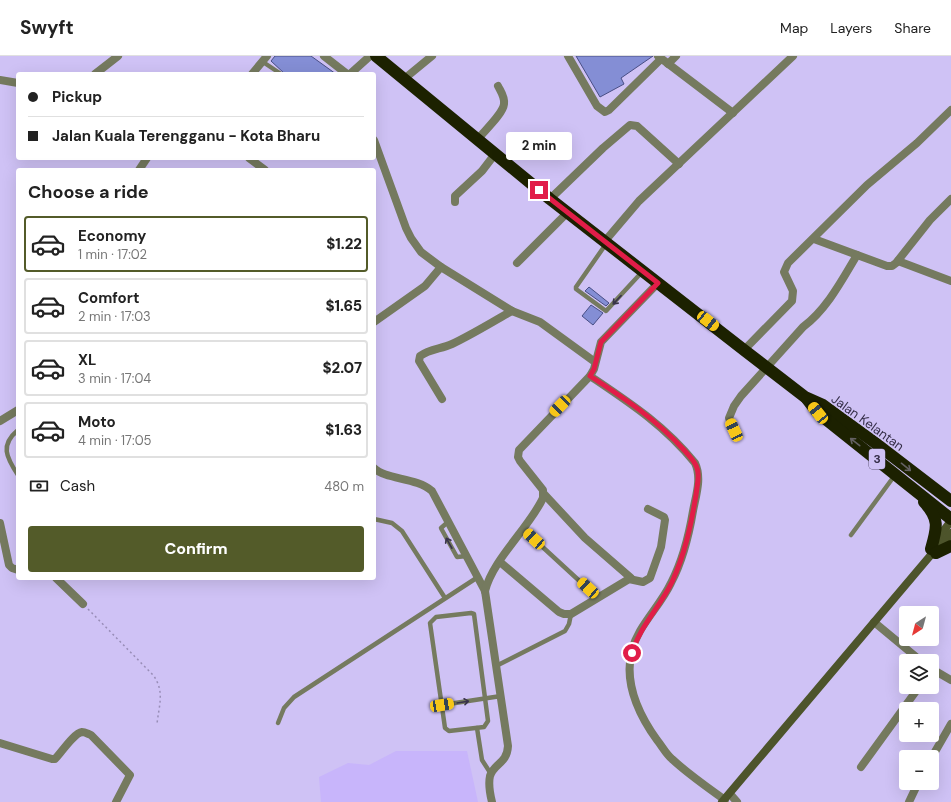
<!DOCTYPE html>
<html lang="en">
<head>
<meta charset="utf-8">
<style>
  body { margin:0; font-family:"DM Sans",sans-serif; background:#f6f6f6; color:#222; height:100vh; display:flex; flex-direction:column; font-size:15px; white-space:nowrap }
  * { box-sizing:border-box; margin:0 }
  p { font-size:13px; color:#767676 }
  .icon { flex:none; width:22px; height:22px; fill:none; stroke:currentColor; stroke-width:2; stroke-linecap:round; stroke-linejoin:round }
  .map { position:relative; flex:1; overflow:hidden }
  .side { position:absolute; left:16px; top:112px; width:360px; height:412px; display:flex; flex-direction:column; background:#fff; border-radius:4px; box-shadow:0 4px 16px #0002 }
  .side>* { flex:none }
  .hud { position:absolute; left:16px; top:16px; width:360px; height:88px; border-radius:4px; box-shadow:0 4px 16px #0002; display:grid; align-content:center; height:88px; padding:0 12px; background:#fff }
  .needle { width:26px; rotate:216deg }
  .controls { position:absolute; left:899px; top:550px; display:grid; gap:8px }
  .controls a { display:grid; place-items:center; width:40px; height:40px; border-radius:4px; background:#fff; box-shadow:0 4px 16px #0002; font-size:20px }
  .end { position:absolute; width:18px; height:18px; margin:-9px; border:5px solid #e11d48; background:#fff; box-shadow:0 0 0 2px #fff }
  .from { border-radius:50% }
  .bubble { position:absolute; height:28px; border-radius:4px; background:#fff; box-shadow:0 4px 16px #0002; font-size:13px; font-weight:800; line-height:28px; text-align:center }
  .car { position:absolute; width:12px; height:24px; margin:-12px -6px; border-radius:5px; box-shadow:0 0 3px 1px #0007; background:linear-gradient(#f5c518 24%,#345 0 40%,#f5c518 0 76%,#345 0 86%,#f5c518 0) }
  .hud b { display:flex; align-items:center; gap:14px; height:38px; font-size:15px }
  .hud b+b { border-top:1px solid #e0e0e0 }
  .hud i { width:10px; height:10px; background:#222 }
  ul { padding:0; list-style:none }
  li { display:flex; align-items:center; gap:12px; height:56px; margin:0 8px 6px; padding:0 4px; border:2px solid #e0e0e0; border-radius:4px }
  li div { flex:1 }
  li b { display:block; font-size:15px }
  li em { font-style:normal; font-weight:800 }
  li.active { border-color:#535b29 }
  li>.icon { width:36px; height:36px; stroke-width:1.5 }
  h2 { padding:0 12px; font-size:18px; line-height:48px }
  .pay { display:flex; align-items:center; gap:10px; height:44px; padding:0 12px; font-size:15px }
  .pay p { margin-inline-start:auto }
  .action { display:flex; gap:8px; margin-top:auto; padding:8px 12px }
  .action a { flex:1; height:46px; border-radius:4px; background:#535b29; color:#fff; font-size:16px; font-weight:800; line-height:46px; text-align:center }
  header { display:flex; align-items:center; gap:24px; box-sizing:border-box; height:56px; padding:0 20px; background:#fff; border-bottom:1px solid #e0e0e0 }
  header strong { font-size:19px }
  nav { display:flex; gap:22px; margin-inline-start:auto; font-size:14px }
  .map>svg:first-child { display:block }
  .built { fill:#c8b5fb }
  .building { fill:#848ed5; stroke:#484e85 }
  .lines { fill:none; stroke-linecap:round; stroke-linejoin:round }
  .path { stroke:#988db7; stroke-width:1.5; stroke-dasharray:2 3; stroke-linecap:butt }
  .lane { stroke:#757a5f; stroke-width:4.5 }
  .street { stroke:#757a5f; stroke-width:8 }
  .secondary { stroke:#4d542b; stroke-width:8 }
  .highway { stroke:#1c2100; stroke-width:12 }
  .oneway { stroke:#39334a }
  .oneway2 { stroke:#646162 }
  .route { stroke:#e11d48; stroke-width:5 }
  .labels { text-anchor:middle; stroke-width:3; stroke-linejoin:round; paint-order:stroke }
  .shield { fill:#cfc2f5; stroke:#645b7d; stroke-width:1 }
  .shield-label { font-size:12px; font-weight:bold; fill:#362f49 }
  .street-label { font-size:13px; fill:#362f49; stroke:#cfc2f5 }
</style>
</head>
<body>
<header>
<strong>Swyft</strong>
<nav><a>Map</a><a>Layers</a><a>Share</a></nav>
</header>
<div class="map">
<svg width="951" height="746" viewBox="0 0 951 746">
  <rect width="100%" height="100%" fill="#cfc2f5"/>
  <path class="built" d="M396,695H467L478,746H321L319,721L348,707L369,709Z"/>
  <g class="building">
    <path d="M275,0H311L336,18H285L271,5Z"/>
    <path d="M576,0H653L621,22L624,28L600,41Z"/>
    <path d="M589,231L609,247L606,250L585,235Z"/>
    <path d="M591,249L603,257L593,269L582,260Z"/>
  </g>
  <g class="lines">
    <path class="path" d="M88,553L153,619C165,635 159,649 157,668"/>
    <g class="lane">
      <path d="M263,6L281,18"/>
      <path d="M606,188L576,231V233L606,255L642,216"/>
      <path d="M18,374C0,389 6,401 18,419"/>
      <path d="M374,463L392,467L402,475L445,542"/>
      <path d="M449,465L441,472L442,474L457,501L467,500"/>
      <path d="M523,473L598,542"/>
      <path d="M851,479L895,419"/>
      <path d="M471,557L474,558L488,665L484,671L449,675L445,672L430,567L436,561Z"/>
      <path d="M496,610L565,575L569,568L571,558"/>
      <path d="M442,649L501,640"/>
      <path d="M278,667L284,652L294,641L478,521"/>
      <path d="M477,672L482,704L491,718"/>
    </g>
    <g class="street">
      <path d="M324,0L347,18"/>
      <path d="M568,0L597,50L605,56L609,54L661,3"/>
      <path d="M658,0L733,57"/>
      <path d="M668,8L676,0"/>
      <path d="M95,18L118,0"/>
      <path d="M252,18L267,0"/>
      <path d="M350,18L370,0"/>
      <path d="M404,23L432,0"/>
      <path d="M0,24L18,27"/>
      <path d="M478,83C484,75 503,58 504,48C505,41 501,36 498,30"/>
      <path d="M374,84L406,172L411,182L421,196L441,211L512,255L540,266L595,306"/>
      <path d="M249,102L265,114"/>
      <path d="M139,114L147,102"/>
      <path d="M550,143L603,92L630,69L637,70L679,108"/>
      <path d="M455,146V140L482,115L495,98"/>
      <path d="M814,183L887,210H892L896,207L930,164L951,143"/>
      <path d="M605,185L639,145L793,0"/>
      <path d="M898,205L951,225"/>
      <path d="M517,207L567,157"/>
      <path d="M374,266L425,230L441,211"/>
      <path d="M744,294L792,245L793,235L784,216L788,207L867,129L917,87L951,54"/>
      <path d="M590,320C630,347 664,369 695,407C702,422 696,439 693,455C689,479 683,504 671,527C663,544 650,558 640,575C618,613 634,652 657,684C662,690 666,698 672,703C688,718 707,731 725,744"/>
      <path d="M442,343L419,305L420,300C430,293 441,293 452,288C473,278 492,266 512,255"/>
      <path d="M0,365L18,354"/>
      <path d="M738,381L729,362L734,350L741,340L803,271C827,253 842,224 857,199"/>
      <path d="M374,412C386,424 416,421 432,435L485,535L508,690C507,708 494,707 490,720C488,729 490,738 492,746"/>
      <path d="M544,438L585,482L631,522"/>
      <path d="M0,467L9,509L12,512L18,514"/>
      <path d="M500,506L559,556L564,558H571L629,523L643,526L650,522L661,491L665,464L664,461L648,453"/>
      <path d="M56,522L83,548"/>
      <path d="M485,535C493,503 529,472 543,442V434L520,405L518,401L519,394L590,320L594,313L601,286L658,227"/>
      <path d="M874,566L921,605"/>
      <path d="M932,613L951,624"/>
      <path d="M0,687L52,703H55C61,697 74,677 82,676C85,676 88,678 91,679L130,719L116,746"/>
      <path d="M932,701L951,668"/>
      <path d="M861,711L919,631"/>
      <path d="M730,738L737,746"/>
      <path d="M909,746L918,727"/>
    </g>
    <g class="secondary">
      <path d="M935,486L951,465"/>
      <path d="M722,746L930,500L936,497L951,477"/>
    </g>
    <g class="highway">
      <path d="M376,0L550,143L744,294L805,341L823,349L874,386L951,445"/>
      <path d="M807,343L818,357L951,463"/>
      <path d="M924,446C940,463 937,472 931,493"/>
      <path d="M936,497L951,490"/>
    </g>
  </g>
  <defs><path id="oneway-shaft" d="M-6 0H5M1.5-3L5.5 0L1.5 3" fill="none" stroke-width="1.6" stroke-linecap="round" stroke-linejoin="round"/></defs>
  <g class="oneway">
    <use href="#oneway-shaft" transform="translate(617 244) rotate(133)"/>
    <use href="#oneway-shaft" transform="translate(449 487) rotate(-119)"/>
    <use href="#oneway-shaft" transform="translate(463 646) rotate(-9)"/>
  </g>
  <g class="oneway2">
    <use href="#oneway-shaft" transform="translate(855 386) rotate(-142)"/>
    <use href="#oneway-shaft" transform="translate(906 411) rotate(39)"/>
  </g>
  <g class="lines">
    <path class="route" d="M539,134L658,227L601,286L594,313L590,320C624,342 657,364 685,395C689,400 695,405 697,412C700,420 697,430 696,439C691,469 685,498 672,526C660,551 640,570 632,597"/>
  </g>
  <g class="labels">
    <rect class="shield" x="869" y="393" width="16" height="20" rx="3"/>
    <g class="shield-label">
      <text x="877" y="407">3</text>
    </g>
    <g class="street-label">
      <text transform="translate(868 366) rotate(36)" y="5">Jalan Kelantan</text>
    </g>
  </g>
</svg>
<div class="controls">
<a><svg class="needle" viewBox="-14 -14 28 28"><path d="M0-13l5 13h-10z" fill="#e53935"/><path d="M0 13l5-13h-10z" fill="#767676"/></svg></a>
<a><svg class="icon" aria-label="layers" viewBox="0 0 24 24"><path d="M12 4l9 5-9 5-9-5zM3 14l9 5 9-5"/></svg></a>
<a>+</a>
<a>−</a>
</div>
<i class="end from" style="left:632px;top:597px"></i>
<i class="end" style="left:539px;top:134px"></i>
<div class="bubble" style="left:506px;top:76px;width:66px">2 min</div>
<i class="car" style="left:708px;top:265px;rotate:128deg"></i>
<i class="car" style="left:560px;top:350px;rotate:224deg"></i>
<i class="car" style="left:818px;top:357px;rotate:321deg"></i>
<i class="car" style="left:734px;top:374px;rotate:335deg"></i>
<i class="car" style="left:534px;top:483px;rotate:312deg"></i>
<i class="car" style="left:588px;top:532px;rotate:312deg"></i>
<i class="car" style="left:442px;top:649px;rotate:81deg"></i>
<div class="hud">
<b><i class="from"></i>Pickup</b>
<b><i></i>Jalan Kuala Terengganu - Kota Bharu</b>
</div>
<section class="side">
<h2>Choose a ride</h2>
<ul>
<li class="active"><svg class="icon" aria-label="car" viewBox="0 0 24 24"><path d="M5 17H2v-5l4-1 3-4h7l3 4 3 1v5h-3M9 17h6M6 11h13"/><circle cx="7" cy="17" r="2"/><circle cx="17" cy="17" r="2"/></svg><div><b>Economy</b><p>1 min · 17:02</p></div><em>$1.22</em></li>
<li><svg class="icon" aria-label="car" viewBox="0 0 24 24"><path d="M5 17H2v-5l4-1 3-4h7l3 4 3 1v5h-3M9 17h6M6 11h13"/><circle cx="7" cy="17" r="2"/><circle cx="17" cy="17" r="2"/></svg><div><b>Comfort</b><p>2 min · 17:03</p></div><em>$1.65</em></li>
<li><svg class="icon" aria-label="car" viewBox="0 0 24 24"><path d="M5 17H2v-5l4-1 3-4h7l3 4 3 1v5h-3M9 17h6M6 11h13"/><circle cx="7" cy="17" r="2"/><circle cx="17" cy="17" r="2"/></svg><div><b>XL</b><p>3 min · 17:04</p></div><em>$2.07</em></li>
<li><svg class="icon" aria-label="car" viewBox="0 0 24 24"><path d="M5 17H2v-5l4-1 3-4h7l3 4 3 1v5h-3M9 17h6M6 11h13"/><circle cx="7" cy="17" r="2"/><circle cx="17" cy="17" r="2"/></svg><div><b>Moto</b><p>4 min · 17:05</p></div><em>$1.63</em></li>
</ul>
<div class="pay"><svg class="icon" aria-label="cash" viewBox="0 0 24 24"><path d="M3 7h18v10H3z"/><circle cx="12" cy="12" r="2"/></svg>Cash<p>480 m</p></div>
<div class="action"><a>Confirm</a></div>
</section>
</div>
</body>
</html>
